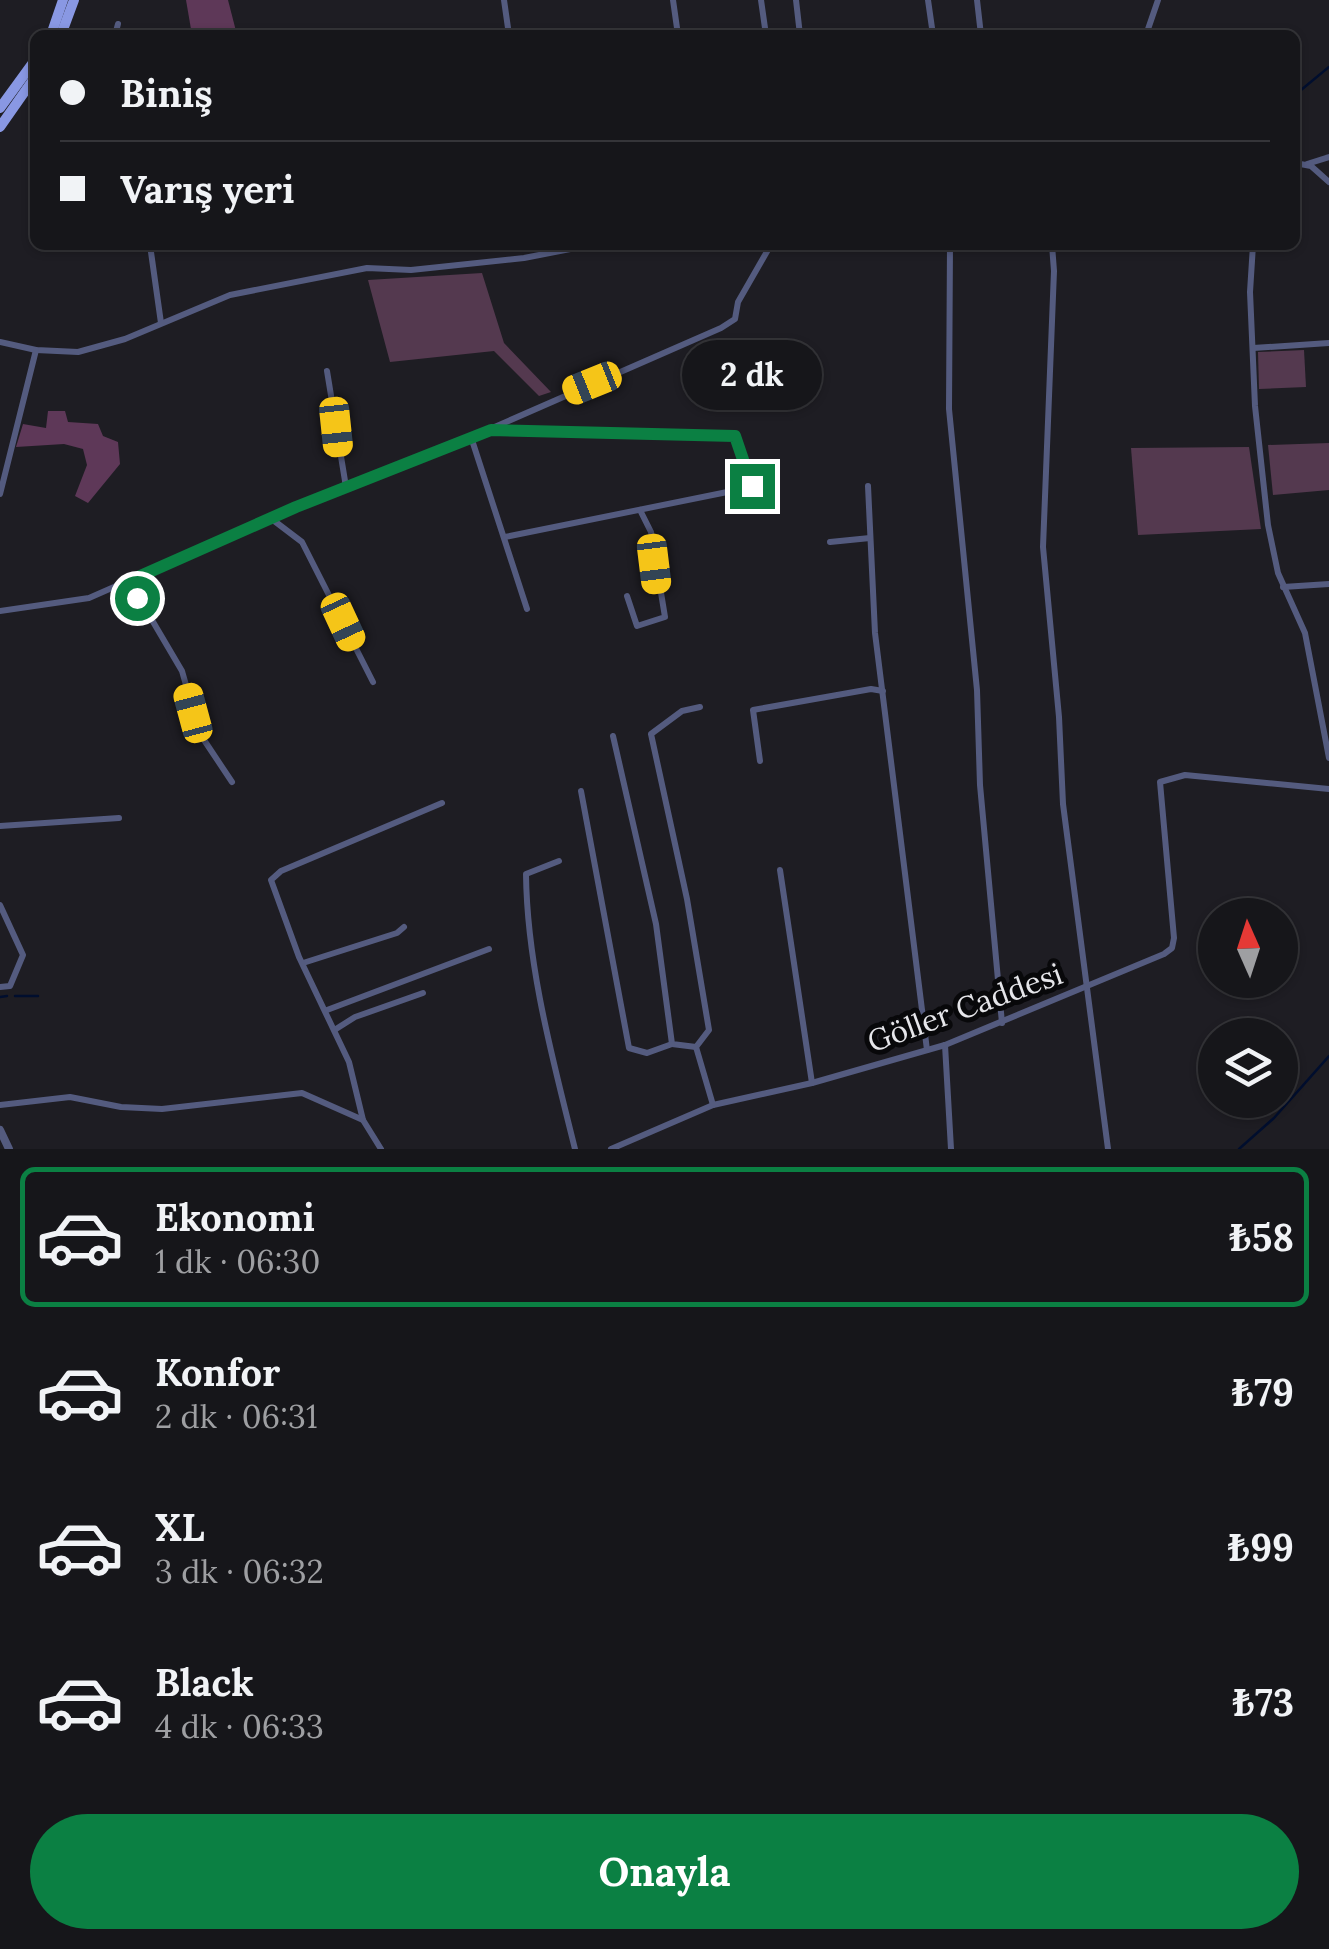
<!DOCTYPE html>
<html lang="tr">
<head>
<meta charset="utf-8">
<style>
  body { margin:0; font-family:Lora,serif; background:#232327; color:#f1f3f6; height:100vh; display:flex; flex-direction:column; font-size:38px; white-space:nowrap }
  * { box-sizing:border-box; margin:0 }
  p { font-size:32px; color:#9e9fa2 }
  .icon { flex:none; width:55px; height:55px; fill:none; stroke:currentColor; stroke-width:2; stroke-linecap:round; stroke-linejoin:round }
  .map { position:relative; height:1149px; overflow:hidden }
  .side { display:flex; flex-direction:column; background:#16161a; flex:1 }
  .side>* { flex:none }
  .hud { position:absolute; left:30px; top:30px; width:1270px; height:220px; border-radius:15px; box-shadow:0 2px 8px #0004,0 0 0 2px #353539; display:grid; align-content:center; height:220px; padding:0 30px; background:#16161a }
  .needle { width:65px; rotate:357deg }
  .controls { position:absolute; left:1198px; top:898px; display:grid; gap:20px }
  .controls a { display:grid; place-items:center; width:100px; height:100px; border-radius:50%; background:#16161a; box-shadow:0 2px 8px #0004,0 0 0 2px #353539; font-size:50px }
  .end { position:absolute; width:45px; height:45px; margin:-22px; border:12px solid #0b8043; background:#fff; box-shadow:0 0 0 5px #fff }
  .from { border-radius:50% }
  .bubble { position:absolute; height:70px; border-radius:35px; background:#16161a; box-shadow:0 2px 8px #0004,0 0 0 2px #353539; font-size:32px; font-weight:700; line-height:70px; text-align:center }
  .car { position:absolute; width:30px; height:60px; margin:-30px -15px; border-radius:12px; box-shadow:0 0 8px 2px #0007; background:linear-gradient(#f5c518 24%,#345 0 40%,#f5c518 0 76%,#345 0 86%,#f5c518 0) }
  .hud b { display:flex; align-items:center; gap:35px; height:95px; font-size:38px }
  .hud b+b { border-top:2px solid #353539 }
  .hud i { width:25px; height:25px; background:#f1f3f6 }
  ul { padding:18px 0 0; list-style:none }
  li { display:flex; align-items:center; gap:30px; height:140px; margin:0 20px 15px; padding:0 10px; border:5px solid transparent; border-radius:15px }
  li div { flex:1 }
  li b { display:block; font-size:38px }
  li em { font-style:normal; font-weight:700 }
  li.current { border-color:#0b8043 }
  li>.icon { width:90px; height:90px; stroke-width:1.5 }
  .button { display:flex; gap:20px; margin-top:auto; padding:20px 30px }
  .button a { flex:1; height:115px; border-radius:60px; background:#0b8043; color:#fff; font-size:40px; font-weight:700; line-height:115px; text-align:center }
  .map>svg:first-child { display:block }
  .green { fill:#54394f }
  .forest { fill:#5e3858 }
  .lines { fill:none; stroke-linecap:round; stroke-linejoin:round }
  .stream { stroke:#000e2e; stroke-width:2.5 }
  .minor { stroke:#545b7f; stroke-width:6 }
  .tertiary { stroke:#545b7f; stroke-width:8 }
  .primary { stroke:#8998e3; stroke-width:10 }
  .route { stroke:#0b8043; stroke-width:12 }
  .labels { text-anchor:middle; stroke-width:10; stroke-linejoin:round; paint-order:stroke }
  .street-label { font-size:30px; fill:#e6e6ea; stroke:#08080a }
</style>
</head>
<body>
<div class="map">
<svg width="1329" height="1149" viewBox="0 0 1329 1149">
  <rect width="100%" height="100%" fill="#1e1d23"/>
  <g class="green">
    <path d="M482,273L504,343L551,392L539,396L494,351L390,362L368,280Z"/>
    <path d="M1304,350L1306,387L1259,389L1258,352Z"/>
    <path d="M1329,443V490L1273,495L1268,445Z"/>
    <path d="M1249,447L1261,529L1138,535L1131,448Z"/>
  </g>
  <g class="forest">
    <path d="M186,0H228L237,35H192Z"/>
    <path d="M48,411H65L68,422L98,424L103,436L118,442L120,464L88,503L75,496L87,465L83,449L64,444L16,447L23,424L46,428Z"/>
  </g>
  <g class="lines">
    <g class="stream">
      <path d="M1295,95L1329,67"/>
      <path d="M15,996H38"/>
      <path d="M0,997L7,996"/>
      <path d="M1239,1149L1274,1118L1329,1056"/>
    </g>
    <g class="minor">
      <path d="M504,0L509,35"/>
      <path d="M673,0L678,35"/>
      <path d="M761,0L766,35"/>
      <path d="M796,0L800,35"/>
      <path d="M928,0L933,35"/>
      <path d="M977,0L981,35"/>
      <path d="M115,35L118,24"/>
      <path d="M1146,35L1158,0"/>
      <path d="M1295,163L1311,166L1329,182"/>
      <path d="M1307,164L1329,157"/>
      <path d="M150,245L161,323"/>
      <path d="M737,245H793"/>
      <path d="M950,245L949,409L977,690L980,785L1002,1023"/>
      <path d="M1052,245L1054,271L1043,547L1059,717L1063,804L1108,1149"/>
      <path d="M1253,245L1250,292L1255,406L1268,525L1278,573L1305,633L1329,758"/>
      <path d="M0,342L36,350L78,352L125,339L230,295L367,268L411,270L524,258L591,245"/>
      <path d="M1253,348L1329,343"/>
      <path d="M327,371L346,487"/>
      <path d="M492,429L735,435L752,487L505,537"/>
      <path d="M471,437L527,609"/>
      <path d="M868,486L875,633L927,1050"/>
      <path d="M0,494L36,350"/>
      <path d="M273,520L302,542L373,682"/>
      <path d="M830,542L870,538"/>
      <path d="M129,581L182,671L200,734L232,782"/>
      <path d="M1283,587L1329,584"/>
      <path d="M627,596L637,626L665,617L651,532L640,510"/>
      <path d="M0,611L89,598L296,507L403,467L721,328L735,319L738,302L769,248"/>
      <path d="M700,707L682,711L651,734L687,899L709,1030L696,1047L713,1105"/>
      <path d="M613,736L656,924L672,1044L696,1047"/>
      <path d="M760,761L753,710L871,689L883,691"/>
      <path d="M581,791L629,1048L647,1053L672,1044"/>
      <path d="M0,826L119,818"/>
      <path d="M559,861L526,874C527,966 553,1060 575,1149"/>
      <path d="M780,870L812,1083"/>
      <path d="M0,905L23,955L10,986L0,987"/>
      <path d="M303,963L397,933L404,927"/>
      <path d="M327,1010L489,949"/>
      <path d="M336,1029L355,1017L423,993"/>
      <path d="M945,1045L951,1149"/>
      <path d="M0,1105L70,1097L121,1107L162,1109L302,1093L363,1120L381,1149"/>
      <path d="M363,1120L349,1062L299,957L271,880L281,871L442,803"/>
      <path d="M611,1149L713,1105L812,1083L945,1045L1164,954L1172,948L1174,938L1160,782L1185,775L1329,789"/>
    </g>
    <path class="tertiary" d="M0,1130L9,1149"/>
    <g class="primary">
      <path d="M51,35L63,0"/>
      <path d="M61,35L74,0"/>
      <path d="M0,108L35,60"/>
      <path d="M0,127L35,77"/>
    </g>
  </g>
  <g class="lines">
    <path class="route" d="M137,598L129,581L296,507L491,430L735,436L752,486"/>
  </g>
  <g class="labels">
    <g class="street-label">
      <text transform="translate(965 1008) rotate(-20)" y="10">Göller Caddesi</text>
    </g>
  </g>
</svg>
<div class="controls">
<a><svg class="needle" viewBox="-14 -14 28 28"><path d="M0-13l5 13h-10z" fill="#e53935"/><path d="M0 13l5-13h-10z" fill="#9e9fa2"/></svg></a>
<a><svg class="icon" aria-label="layers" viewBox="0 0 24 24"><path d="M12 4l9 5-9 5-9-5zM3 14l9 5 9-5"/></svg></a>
</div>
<i class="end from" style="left:137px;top:598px"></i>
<i class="end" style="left:752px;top:486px"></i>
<div class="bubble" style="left:682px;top:340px;width:140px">2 dk</div>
<i class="car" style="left:592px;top:383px;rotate:248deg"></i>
<i class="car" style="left:336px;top:427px;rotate:174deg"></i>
<i class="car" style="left:654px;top:564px;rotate:173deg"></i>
<i class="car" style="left:343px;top:622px;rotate:155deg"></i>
<i class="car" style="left:193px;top:713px;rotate:345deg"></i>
<div class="hud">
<b><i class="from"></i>Biniş</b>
<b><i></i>Varış yeri</b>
</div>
</div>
<section class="side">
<ul>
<li class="current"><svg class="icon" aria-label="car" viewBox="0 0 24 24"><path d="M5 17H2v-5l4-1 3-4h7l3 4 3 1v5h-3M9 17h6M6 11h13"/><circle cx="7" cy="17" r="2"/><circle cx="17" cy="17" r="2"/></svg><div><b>Ekonomi</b><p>1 dk · 06:30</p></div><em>₺58</em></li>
<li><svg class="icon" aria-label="car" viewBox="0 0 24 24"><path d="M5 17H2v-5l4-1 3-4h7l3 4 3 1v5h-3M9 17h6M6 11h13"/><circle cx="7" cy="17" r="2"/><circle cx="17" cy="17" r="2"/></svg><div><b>Konfor</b><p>2 dk · 06:31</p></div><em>₺79</em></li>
<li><svg class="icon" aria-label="car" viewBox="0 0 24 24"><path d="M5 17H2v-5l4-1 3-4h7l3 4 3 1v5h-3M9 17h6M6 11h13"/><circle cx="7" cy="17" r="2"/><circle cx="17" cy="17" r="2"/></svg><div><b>XL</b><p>3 dk · 06:32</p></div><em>₺99</em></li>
<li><svg class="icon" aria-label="car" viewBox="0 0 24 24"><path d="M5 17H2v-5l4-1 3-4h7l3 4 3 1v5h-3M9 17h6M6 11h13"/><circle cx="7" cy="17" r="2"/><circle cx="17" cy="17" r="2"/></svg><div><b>Black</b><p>4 dk · 06:33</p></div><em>₺73</em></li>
</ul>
<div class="button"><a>Onayla</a></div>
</section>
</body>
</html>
